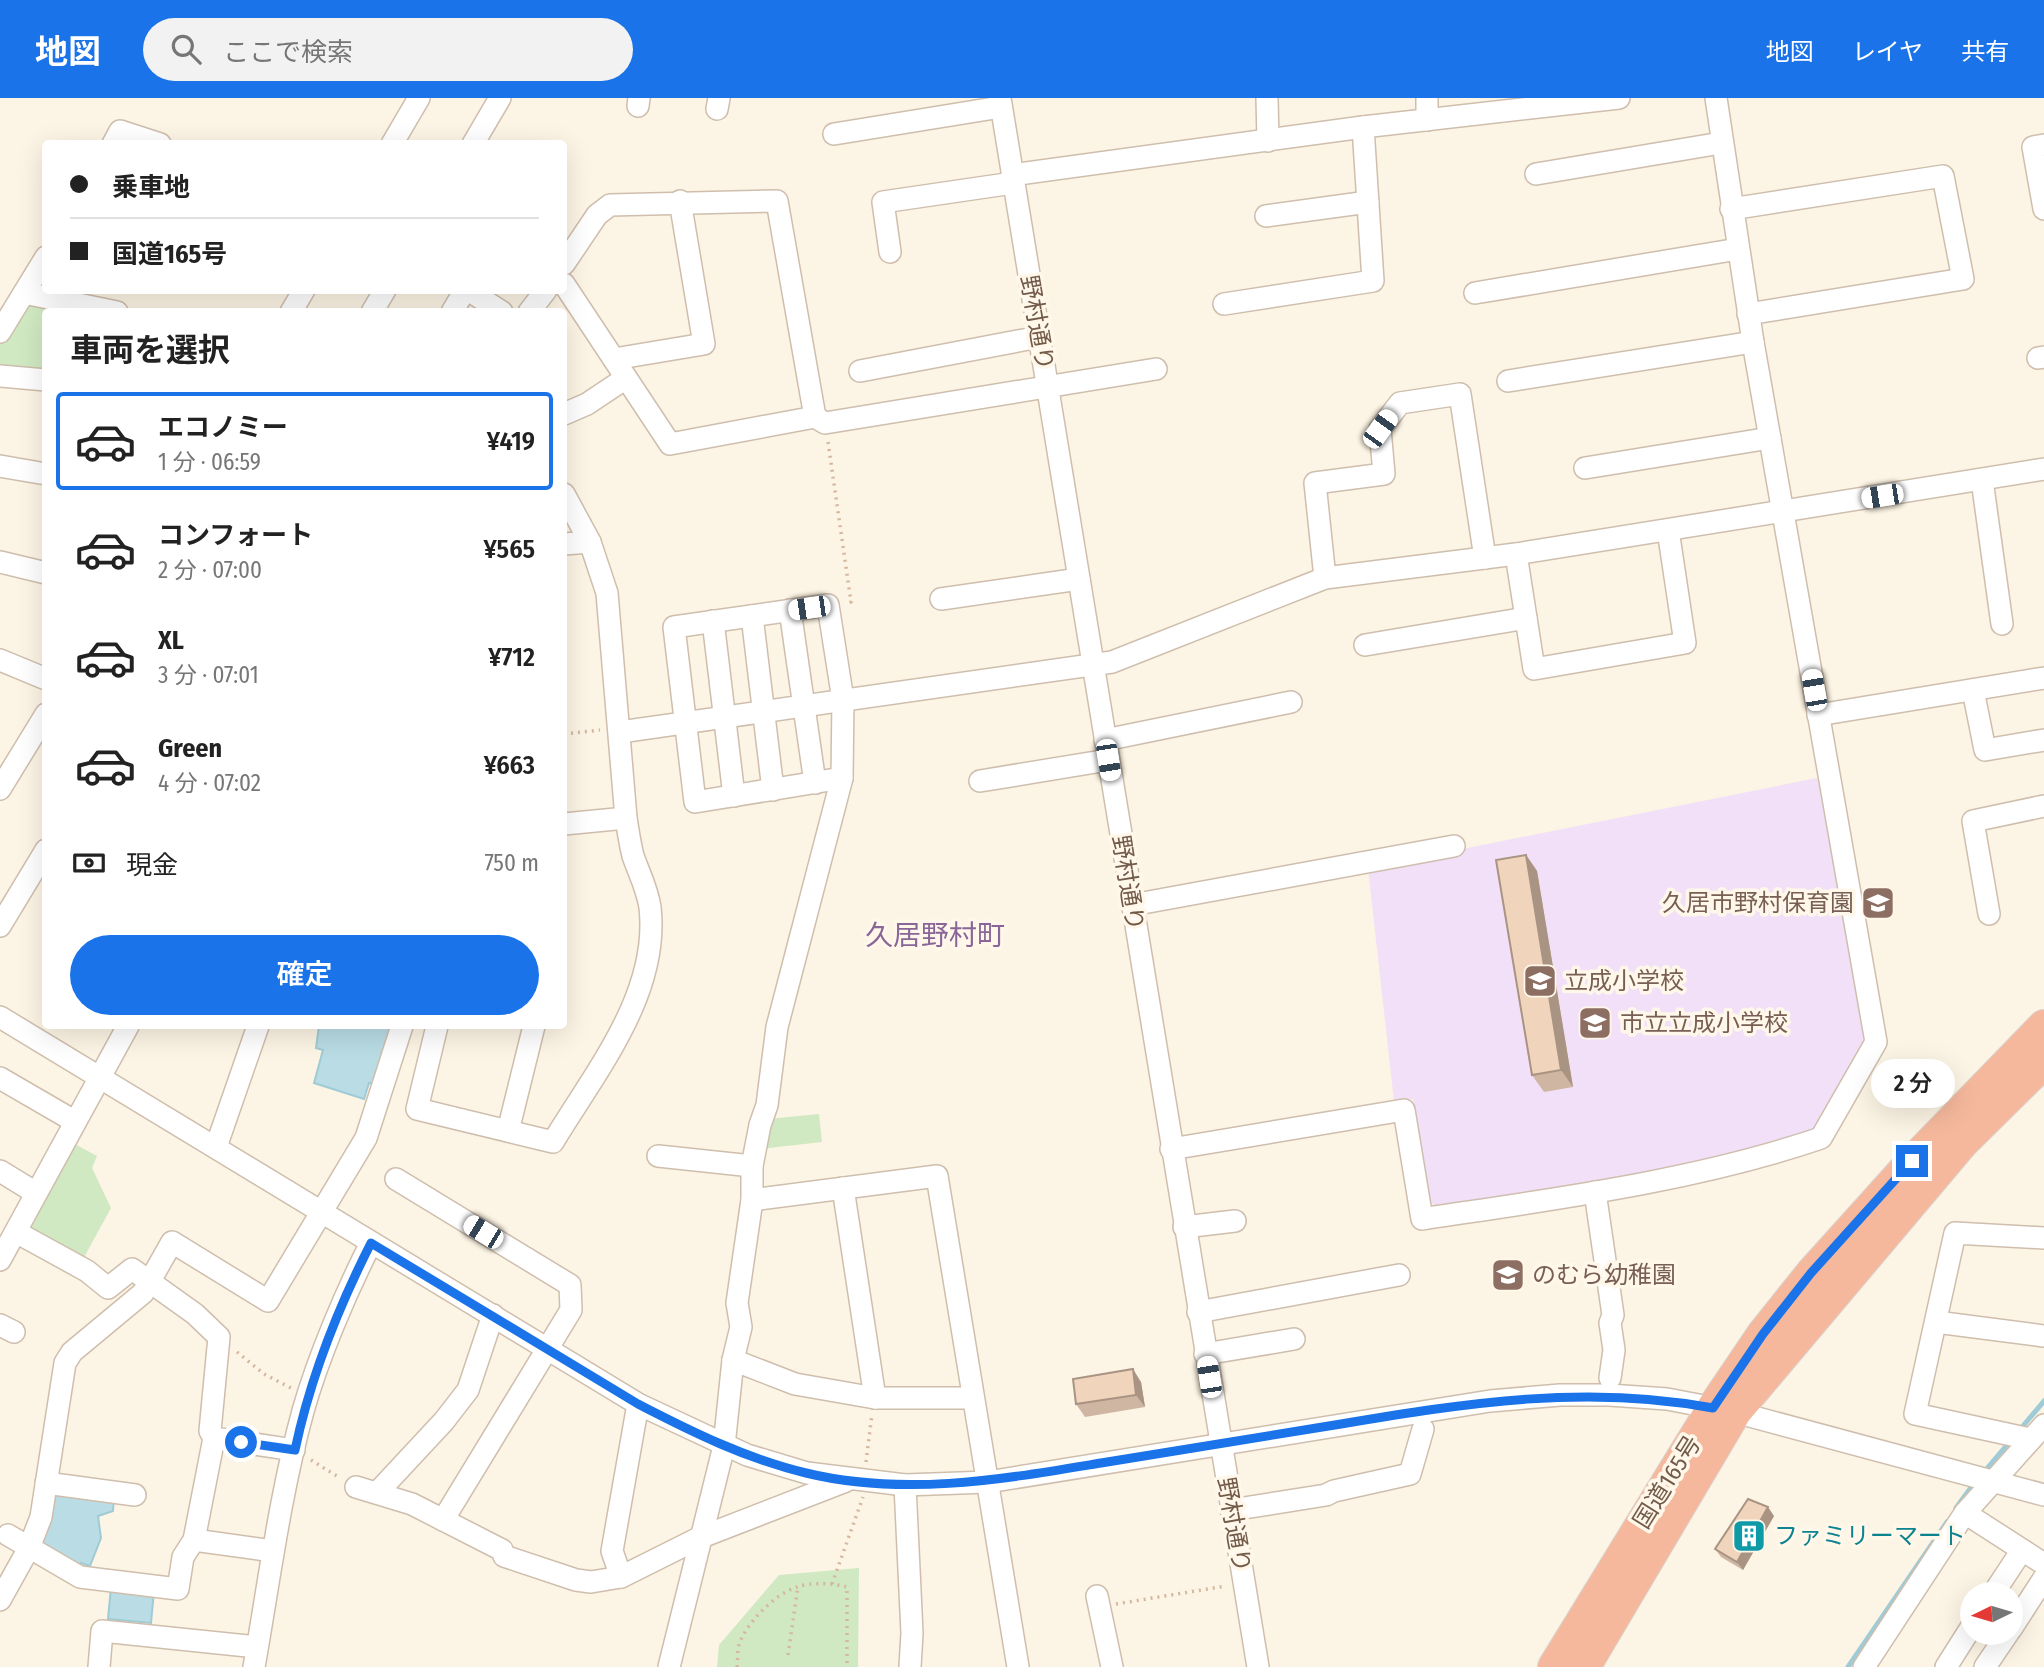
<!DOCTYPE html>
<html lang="ja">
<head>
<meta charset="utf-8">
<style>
  body { margin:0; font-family:"Fira Sans Condensed","Noto Sans JP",sans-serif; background:#f2f2f2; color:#222; height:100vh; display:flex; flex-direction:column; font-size:26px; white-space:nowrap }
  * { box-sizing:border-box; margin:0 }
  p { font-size:23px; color:#767676 }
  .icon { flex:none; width:38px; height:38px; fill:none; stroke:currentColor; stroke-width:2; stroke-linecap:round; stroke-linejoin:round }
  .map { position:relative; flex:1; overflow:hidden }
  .drawer { position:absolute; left:42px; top:210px; width:525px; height:721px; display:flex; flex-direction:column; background:#fff; border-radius:7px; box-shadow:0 7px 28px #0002 }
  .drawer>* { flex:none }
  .banner { position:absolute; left:42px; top:42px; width:525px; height:154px; border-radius:7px; box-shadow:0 7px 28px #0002; display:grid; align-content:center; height:154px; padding:0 28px; background:#fff }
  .needle { width:46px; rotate:265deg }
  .controls { position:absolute; left:1960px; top:1484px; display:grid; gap:14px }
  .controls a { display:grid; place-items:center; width:63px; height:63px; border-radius:50%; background:#fff; box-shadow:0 7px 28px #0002; font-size:35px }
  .end { position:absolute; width:32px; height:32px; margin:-16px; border:9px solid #1a73e8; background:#fff; box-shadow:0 0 0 4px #fff }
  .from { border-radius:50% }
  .bubble { position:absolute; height:49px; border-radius:24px; background:#fff; box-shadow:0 7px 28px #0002; font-size:23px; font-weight:600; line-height:49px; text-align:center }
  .car { position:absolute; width:21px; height:42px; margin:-21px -10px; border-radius:9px; box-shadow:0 0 5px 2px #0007; background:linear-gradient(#fff 24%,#345 0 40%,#fff 0 76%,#345 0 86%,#fff 0) }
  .banner b { display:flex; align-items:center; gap:24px; height:66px; font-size:26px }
  .banner b+b { border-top:2px solid #e0e0e0 }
  .banner i { width:18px; height:18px; background:#222 }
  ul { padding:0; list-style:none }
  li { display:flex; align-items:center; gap:21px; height:98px; margin:0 14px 10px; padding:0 14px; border:4px solid transparent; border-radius:7px }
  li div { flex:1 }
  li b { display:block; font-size:26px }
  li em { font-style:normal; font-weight:600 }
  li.on { border-color:#1a73e8 }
  li>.icon { width:63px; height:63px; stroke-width:1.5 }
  h2 { padding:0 28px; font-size:32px; line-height:84px }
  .pay { display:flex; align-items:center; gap:18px; height:77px; padding:0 28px; font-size:26px }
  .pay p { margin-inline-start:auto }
  .action { display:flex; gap:14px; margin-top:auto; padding:14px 28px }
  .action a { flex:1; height:80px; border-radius:42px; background:#1a73e8; color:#fff; font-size:28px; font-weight:600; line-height:80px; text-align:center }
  header { display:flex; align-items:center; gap:42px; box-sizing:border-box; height:98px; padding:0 35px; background:#1a73e8; color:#fff }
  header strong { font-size:33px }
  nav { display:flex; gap:38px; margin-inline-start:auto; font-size:24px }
  .search { width:490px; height:63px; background:#f2f2f2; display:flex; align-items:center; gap:18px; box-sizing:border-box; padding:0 24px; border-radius:38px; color:#767676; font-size:26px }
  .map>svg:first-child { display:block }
  .education { fill:#f1e0f8 }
  .green { fill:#d0e9c2 }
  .water { fill:#b9dce5; stroke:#9fcbd6; stroke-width:2 }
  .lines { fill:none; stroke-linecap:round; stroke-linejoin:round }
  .stream { stroke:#9fcbd6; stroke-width:5 }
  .minor-casing { stroke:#cfbead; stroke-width:24 }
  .highway-casing { stroke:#dbd4d0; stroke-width:34 }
  .path { stroke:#d5b79f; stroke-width:3.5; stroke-dasharray:2 5; stroke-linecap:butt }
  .minor { stroke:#fff; stroke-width:21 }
  .highway { stroke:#f5b89c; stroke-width:32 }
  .wall { fill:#cfb6a2 }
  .shaded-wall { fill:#a99484 }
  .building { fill:#f1d4bc; stroke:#a99484; stroke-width:2 }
  .route { stroke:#1a73e8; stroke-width:9 }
  .labels { text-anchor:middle; stroke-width:7; stroke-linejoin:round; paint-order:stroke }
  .street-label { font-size:24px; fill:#735b4a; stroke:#fff8ea }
  .education-label { font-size:24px; fill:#785e54; stroke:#fff8ea; text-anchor:start }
  .culture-label { font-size:24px; fill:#0d838f; stroke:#fff8ea; text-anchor:start }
  .quarter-label { font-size:28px; fill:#896697; stroke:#fff8ea }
</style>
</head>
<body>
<header>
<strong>地図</strong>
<div class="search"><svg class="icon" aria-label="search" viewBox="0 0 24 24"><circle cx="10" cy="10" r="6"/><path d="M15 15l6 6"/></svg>ここで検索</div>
<nav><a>地図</a><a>レイヤ</a><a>共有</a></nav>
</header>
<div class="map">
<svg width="2044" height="1569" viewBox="0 0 2044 1569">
  <rect width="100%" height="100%" fill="#fcf4e4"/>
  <path class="education" d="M1822,679L1819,687L1867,942L1816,1032L1771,1047L1617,1080L1438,1109L1431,1105L1413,1001L1394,1003L1368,770Z"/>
  <g class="green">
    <path d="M26,206L86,213L46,214L45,276L0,272V247Z"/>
    <path d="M819,1016L822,1044L760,1051L768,1021Z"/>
    <path d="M73,1045L97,1058L92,1070L111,1110L82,1163L29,1135L27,1128Z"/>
    <path d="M859,1470L858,1569H717L719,1547L779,1477Z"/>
  </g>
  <g class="water">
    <path d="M319,928H393L374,986L369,985L364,1001L314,985L323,952L316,950Z"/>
    <path d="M61,1392L114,1399L113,1413L98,1418L101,1440L90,1468L81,1465L78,1470L39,1449L52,1401Z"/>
    <path d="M111,1489L154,1493L151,1525L108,1521Z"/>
  </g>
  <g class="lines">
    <g class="stream">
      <path d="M2018,1334L2044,1303"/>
      <path d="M1984,1374L2012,1341"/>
      <path d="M1956,1410L1975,1384"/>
      <path d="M1848,1569L1947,1424"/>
    </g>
    <defs>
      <g id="minor">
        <path d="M1000,0L1258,1569"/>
        <path d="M1267,0L1268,43"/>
        <path d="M638,8L639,0"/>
        <path d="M717,11L719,0"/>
        <path d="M1427,22V0"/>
        <path d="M834,36L1001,9"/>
        <path d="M113,46L120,33L160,46"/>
        <path d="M392,46L419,0"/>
        <path d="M473,46L500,0"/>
        <path d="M2044,47L2033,49L2044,111"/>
        <path d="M1536,76L1721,45"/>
        <path d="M1012,77L1363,29L1619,0"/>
        <path d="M1731,111L1943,78L1963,181L1748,216"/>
        <path d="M1266,118L1368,104"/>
        <path d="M890,154L883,104L1013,85"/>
        <path d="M564,166L597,117L610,107L777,103L815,319L670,346L564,186"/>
        <path d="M468,192L502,214"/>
        <path d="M24,195L117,214"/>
        <path d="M1475,195L1738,151"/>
        <path d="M1224,206L1373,183L1363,29"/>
        <path d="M291,214L304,192"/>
        <path d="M372,214L385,192"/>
        <path d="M452,214L465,192"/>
        <path d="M529,214L546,192"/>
        <path d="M0,234L46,159"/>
        <path d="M2038,260L2044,259"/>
        <path d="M614,261L704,246L680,103"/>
        <path d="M860,273L1039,239"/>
        <path d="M0,278L46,282"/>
        <path d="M1508,283L1753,244"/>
        <path d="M564,316L587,306L626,280"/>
        <path d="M815,319L825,325L1156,271"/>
        <path d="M0,368L46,376"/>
        <path d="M1585,370L1770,340"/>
        <path d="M1982,382L2002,526"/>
        <path d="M564,446L590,444"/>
        <path d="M1516,456L1534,571L1685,545L1668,432"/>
        <path d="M0,464L46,475"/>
        <path d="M1325,480L1315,385L1384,376L1380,331L1400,305L1460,296L1485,460"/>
        <path d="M941,501L1079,481"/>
        <path d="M828,507L843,602L842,680L695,704L674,529Z"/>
        <path d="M790,512L815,685"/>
        <path d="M752,518L773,692"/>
        <path d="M713,523L734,698"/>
        <path d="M1365,547L1526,520"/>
        <path d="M0,562L46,581"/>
        <path d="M1973,592L1985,652L2044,642"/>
        <path d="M1818,617L2044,580"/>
        <path d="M620,634L1112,564L1325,480L1516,456L2044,371"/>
        <path d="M1105,642L1291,604"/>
        <path d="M980,683L1108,662"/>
        <path d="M0,691L46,616"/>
        <path d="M564,726L626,720"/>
        <path d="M1132,807L1454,748"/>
        <path d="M1989,816L1973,723L2044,708"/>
        <path d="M0,828L46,752"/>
        <path d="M0,919L638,1306L747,1357L807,1375L905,1387L988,1384L1490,1303L1560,1297H1609L1667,1301L1735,1314L2044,1397"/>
        <path d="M437,928L417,1011L553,1044C595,974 660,896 650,809C647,790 639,775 633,758C630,746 628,733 626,720L607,495L590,444L564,396"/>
        <path d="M0,980L74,1023"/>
        <path d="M508,1033L534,928"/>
        <path d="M216,1049L258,928"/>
        <path d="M1171,1051L1404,1012L1422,1121C1554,1101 1695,1083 1821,1040L1876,944L1753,244L1716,0"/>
        <path d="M658,1058L752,1068"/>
        <path d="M0,1073L36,1095"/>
        <path d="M396,1081L570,1187L571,1212L443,1422"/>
        <path d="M843,1090L875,1300"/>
        <path d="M1595,1094L1613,1217L1610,1225L1614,1252L1610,1280"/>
        <path d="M752,1102L937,1078L1018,1569"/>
        <path d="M1184,1129L1235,1123"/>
        <path d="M0,1162L128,928"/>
        <path d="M1198,1214L1399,1177"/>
        <path d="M1936,1224L2044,1238"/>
        <path d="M0,1227L14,1234"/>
        <path d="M1205,1256L1294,1241"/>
        <path d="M733,1262L795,1286L875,1300H973"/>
        <path d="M214,1340L294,1352"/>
        <path d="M2030,1341L1915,1316L1955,1135L2044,1140"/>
        <path d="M46,1385L135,1397"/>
        <path d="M905,1387L912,1535L910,1569"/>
        <path d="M356,1389L412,1406L502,1452L504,1458L576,1482L591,1484L621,1479L699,1440L846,1383"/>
        <path d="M377,1395L444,1323L468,1292L493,1217"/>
        <path d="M1231,1412L1326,1397L1334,1393L1410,1376L1423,1331"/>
        <path d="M1965,1415L2044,1466"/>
        <path d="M8,1437L80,1479L178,1491L183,1459L194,1442L214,1340L210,1333L219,1239L195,1216L132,1171L108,1190L87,1173L16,1134"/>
        <path d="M194,1442L273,1453"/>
        <path d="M621,1479L612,1453L638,1306"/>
        <path d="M1993,1496L2022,1452"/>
        <path d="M1097,1498L1112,1569"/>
        <path d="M0,1502L29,1450L41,1419L65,1265L72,1254L143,1195L172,1144L268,1203L366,1040L402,928"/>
        <path d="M2011,1531L2044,1480"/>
        <path d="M99,1569L102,1533L257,1549"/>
        <path d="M254,1569C269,1484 280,1397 303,1313C318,1260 346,1194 371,1145"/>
        <path d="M669,1569L724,1348L733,1262L741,1229L737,1205L752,1102V1068L760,1027L767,1007L777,929L842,680"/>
        <path d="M1864,1569L1965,1415L2044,1327"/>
        <path d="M1946,1569L1972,1528"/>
        <path d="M1985,1569L2008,1535"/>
      </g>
      <g id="highway">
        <path d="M1554,1569L1713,1310L1763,1236L1811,1176L1912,1064L2044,928"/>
        <path d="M1584,1569L1735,1314L1962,1045L2044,964"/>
      </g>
    </defs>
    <use href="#minor" class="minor-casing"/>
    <use href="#highway" class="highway-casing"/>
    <g class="path">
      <path d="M828,344L851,504L845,505"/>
      <path d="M564,636L600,632"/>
      <path d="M237,1254L264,1276L291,1290"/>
      <path d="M311,1362L340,1380"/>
      <path d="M866,1364L872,1316"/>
      <path d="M832,1486L863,1399"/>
      <path d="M1116,1506L1226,1488"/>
      <path d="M788,1557L798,1488"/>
      <path d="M737,1569C738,1562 737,1554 739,1547C745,1526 776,1495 797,1489C811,1484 833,1485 847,1489V1569"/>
    </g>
    <use href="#minor" class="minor"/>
    <use href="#highway" class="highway"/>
  </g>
  <g class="wall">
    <path d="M1526,757L1537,773L1573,989L1544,994L1532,977Z"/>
    <path d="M1141,1284L1145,1309L1085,1319L1076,1306Z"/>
    <path d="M1774,1418L1743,1472L1721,1459L1715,1451Z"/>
  </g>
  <g class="shaded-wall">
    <path d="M1526,757L1537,773L1573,989L1561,972Z"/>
    <path d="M1133,1271L1141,1284L1145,1309L1136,1297Z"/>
    <path d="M1768,1409L1774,1418L1743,1472L1737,1464Z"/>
  </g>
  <g class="building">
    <path d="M1526,757L1561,972L1532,977L1496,762Z"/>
    <path d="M1133,1271L1136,1297L1076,1306L1073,1281Z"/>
    <path d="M1748,1401L1768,1409L1737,1464L1715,1451Z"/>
  </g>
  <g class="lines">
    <path class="route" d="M241,1344L295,1352C310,1281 338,1210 371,1145L638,1306C692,1334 747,1361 806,1375C905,1399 1004,1381 1101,1365C1181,1352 1261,1339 1341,1326C1466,1305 1587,1286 1713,1310L1763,1236L1811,1175L1912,1063"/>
  </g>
  <defs>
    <symbol id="school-square" viewBox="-11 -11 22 22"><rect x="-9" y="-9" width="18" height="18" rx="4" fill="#8d6e63" stroke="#fff8ea"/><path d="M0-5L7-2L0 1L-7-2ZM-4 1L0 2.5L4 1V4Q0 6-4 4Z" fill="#fff"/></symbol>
    <symbol id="building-square" viewBox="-11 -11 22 22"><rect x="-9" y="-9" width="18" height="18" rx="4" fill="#0f9aa8" stroke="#fff8ea"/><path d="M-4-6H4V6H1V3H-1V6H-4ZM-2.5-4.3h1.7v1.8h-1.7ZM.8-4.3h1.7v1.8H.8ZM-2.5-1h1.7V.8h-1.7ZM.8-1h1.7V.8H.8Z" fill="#fff"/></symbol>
  </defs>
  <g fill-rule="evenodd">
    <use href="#school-square" x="1859" y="786" width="38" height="38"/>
    <use href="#school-square" x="1521" y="864" width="38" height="38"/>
    <use href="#school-square" x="1576" y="906" width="38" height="38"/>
    <use href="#school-square" x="1489" y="1158" width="38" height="38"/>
    <use href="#building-square" x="1730" y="1419" width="38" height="38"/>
  </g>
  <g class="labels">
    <g class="street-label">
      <text transform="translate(1037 225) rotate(80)" y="8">野村通り</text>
      <text transform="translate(1128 785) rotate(81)" y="8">野村通り</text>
      <text transform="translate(1667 1384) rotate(-58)" y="8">国道165号</text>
      <text transform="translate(1234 1427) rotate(80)" y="8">野村通り</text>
    </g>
    <g class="education-label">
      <text x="1854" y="813" text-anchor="end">久居市野村保育園</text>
      <text x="1564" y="891">立成小学校</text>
      <text x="1620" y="933">市立立成小学校</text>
      <text x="1532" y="1185">のむら幼稚園</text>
    </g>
    <g class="culture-label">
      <text x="1774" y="1446">ファミリーマート</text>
    </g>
    <g class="quarter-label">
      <text x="935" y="847">久居野村町</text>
    </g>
  </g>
</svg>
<div class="controls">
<a><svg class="needle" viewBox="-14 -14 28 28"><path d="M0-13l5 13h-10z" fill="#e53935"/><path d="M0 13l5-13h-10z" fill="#767676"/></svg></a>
</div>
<i class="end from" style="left:241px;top:1344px"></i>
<i class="end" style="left:1912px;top:1063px"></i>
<div class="bubble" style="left:1871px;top:961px;width:84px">2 分</div>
<i class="car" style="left:1380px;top:331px;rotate:36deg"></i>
<i class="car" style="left:1882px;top:398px;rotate:261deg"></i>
<i class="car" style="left:809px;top:510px;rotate:262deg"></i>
<i class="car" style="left:1814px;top:592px;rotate:350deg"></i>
<i class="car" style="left:1108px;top:662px;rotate:171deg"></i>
<i class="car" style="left:483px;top:1134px;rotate:301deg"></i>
<i class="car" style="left:1209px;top:1279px;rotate:351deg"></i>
<div class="banner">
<b><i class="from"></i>乗車地</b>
<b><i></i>国道165号</b>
</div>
<section class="drawer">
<h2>車両を選択</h2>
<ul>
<li class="on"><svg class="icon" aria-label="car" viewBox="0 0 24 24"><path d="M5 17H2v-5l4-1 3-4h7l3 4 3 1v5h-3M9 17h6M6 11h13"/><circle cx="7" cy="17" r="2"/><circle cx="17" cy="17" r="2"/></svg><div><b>エコノミー</b><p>1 分 · 06:59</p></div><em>¥419</em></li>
<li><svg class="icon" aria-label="car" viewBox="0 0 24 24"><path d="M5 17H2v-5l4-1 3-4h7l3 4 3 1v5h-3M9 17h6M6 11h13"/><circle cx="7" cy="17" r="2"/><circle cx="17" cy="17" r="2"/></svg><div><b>コンフォート</b><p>2 分 · 07:00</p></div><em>¥565</em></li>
<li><svg class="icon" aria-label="car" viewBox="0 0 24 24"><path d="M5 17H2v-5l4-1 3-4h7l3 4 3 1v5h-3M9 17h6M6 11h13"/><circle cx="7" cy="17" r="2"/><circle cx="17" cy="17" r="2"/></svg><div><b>XL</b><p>3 分 · 07:01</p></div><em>¥712</em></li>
<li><svg class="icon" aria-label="car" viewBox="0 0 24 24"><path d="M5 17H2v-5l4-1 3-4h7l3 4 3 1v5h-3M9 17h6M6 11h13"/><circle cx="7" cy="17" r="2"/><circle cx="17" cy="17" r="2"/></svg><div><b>Green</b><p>4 分 · 07:02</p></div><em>¥663</em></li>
</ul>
<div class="pay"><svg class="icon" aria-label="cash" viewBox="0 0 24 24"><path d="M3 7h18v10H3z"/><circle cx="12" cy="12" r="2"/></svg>現金<p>750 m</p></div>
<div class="action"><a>確定</a></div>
</section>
</div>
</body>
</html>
